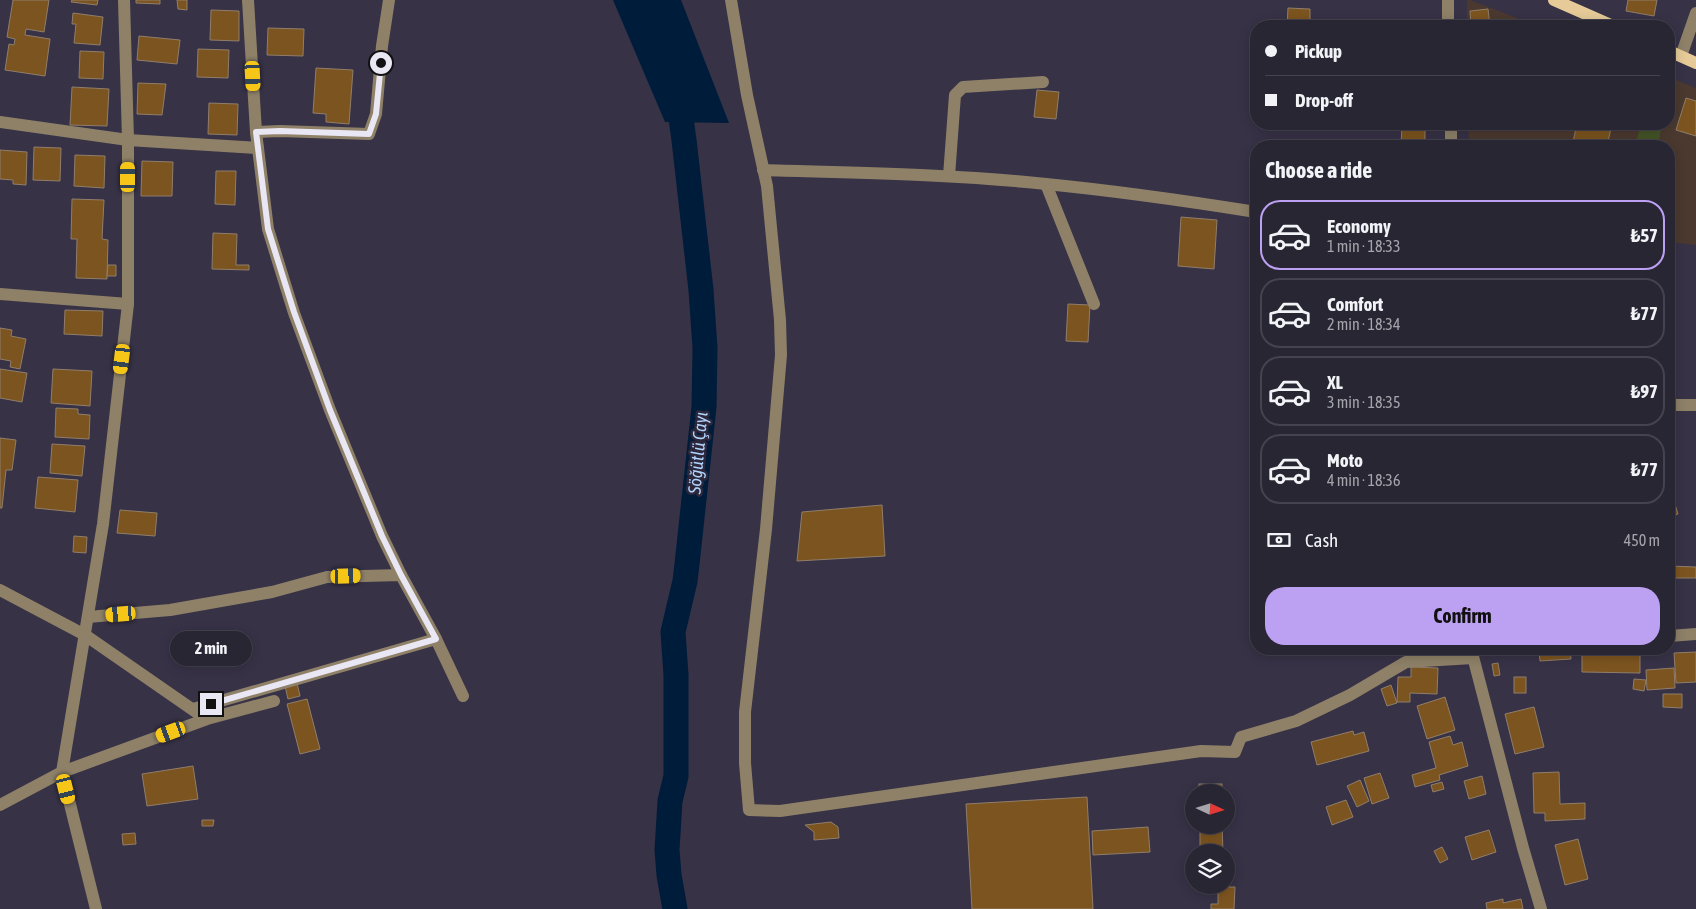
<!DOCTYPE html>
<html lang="en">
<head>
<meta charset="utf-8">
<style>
  body { margin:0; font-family:"Asap Condensed",sans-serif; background:#353240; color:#f1f3f6; height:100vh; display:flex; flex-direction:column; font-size:19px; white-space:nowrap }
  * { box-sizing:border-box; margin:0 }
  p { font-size:16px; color:#a5a5ac }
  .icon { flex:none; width:28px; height:28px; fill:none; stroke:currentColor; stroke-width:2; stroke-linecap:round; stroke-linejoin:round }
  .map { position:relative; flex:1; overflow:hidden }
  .details { position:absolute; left:1250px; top:140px; width:425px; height:515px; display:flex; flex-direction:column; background:#292634; border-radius:20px; box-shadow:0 2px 12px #0003,0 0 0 1px #45434f }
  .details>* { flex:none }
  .top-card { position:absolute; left:1250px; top:20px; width:425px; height:110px; border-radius:20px; box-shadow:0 2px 12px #0003,0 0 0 1px #45434f; display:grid; align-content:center; height:110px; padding:0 15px; background:#292634 }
  .needle { width:32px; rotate:94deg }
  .controls { position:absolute; left:1185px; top:784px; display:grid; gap:10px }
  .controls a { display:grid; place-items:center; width:50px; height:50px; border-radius:50%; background:#292634; box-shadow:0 2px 12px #0003,0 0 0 1px #45434f; font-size:25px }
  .end { position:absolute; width:22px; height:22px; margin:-11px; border:6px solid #eae7f4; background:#111; box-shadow:0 0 0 2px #111 }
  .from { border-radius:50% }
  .bubble { position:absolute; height:35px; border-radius:18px; background:#292634; box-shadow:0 2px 12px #0003,0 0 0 1px #45434f; font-size:16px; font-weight:700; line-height:35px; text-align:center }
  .car { position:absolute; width:15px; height:30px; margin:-15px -8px; border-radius:6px; box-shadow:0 0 4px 1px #0007; background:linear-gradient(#f5c518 24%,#345 0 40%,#f5c518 0 76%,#345 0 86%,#f5c518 0) }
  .top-card b { display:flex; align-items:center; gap:18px; height:48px; font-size:19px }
  .top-card b+b { border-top:1px solid #45434f }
  .top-card i { width:12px; height:12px; background:#f1f3f6 }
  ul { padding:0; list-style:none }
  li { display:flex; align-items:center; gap:15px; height:70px; margin:0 10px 8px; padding:0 5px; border:2px solid #45434f; border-radius:20px }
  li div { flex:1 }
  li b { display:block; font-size:19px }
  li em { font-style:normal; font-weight:700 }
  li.on { border-color:#bca0f2 }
  li>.icon { width:45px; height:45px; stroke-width:1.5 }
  h2 { padding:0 15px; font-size:22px; line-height:60px }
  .pay { display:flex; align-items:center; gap:12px; height:55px; padding:0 15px; font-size:19px }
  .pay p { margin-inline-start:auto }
  .action { display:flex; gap:10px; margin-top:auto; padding:10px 15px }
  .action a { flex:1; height:58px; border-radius:20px; background:#bca0f2; color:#111; font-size:20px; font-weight:700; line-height:58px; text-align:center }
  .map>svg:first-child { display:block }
  .education { fill:#4b392f }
  .green { fill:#455428 }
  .water { fill:#001c3b }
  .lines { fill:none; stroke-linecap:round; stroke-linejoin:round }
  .river { stroke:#001c3b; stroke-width:25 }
  .building { fill:#7c541f; stroke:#907e6b }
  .minor { stroke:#8e8168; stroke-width:12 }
  .major { stroke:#e6cb98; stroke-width:12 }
  .route { stroke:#eae7f4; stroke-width:6 }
  .labels { text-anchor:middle; stroke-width:5; stroke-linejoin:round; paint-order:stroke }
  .water-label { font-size:18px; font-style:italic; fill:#b1d4fe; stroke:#2d283b }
</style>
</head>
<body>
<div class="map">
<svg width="1696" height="909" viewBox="0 0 1696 909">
  <rect width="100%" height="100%" fill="#373246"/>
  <g class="education">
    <path d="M1467,0H1470L1538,26H1467Z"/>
    <path d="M1669,77L1696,88V245L1669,242V146H1469L1468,124H1669Z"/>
  </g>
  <path class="green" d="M1641,124H1662L1658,146H1635Z"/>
  <path class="water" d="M613,0H681L729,123L665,122Z"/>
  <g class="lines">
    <path class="river" d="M675,909L669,875L667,850L670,801L676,776V675L673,632L685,581L687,564L704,407L705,348L701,290L684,140L677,90"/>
  </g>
  <g class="building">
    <path d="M13,0H49L44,32L26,29L25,35L50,39L45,76L5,70L9,44L14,45L15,39L7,37Z"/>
    <path d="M72,0H98L97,5L71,2Z"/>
    <path d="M136,0H160V4L136,3Z"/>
    <path d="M177,0H187V10L178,9Z"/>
    <path d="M1628,0H1657L1654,16L1626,11Z"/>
    <path d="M1288,8L1310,9V26H1287Z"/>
    <path d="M1488,9L1490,26H1471L1470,11Z"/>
    <path d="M211,10L239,11V41L210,40Z"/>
    <path d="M73,13L103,17L100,45L74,43L76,24H72Z"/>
    <path d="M268,28L304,29L303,56L267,55Z"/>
    <path d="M139,36L180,40L177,64L137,60Z"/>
    <path d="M198,49L229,50L228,78L197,77Z"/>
    <path d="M80,51L104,52L103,79L79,78Z"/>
    <path d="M316,68L353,70L349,124L326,122V114L313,113Z"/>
    <path d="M138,83L166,84L162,115L137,114Z"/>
    <path d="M72,87L109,89L107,126L70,125Z"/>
    <path d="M1037,90L1059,92L1056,119L1034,117Z"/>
    <path d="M1686,98L1696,101V136L1676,130Z"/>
    <path d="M209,103L238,104L237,135L208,134Z"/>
    <path d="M1336,124H1350L1349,130L1336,129Z"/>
    <path d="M1402,124L1425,125V146H1401Z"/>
    <path d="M1577,124H1612L1607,146H1572Z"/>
    <path d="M34,147L61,148L60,181L33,180Z"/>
    <path d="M0,150L27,152L26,185L13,184V180L0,179Z"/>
    <path d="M75,155L105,156L104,188L74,186Z"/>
    <path d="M142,161L173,162L172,196H141Z"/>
    <path d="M216,171H236L235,205L215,204Z"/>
    <path d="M72,199L104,200L102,239L108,240L107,279L76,278L77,239H71Z"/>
    <path d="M1181,217L1217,220L1214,269L1178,266Z"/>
    <path d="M213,233L237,234L236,265H249V270L212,269Z"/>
    <path d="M108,265H116V276H107Z"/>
    <path d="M1068,304L1090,305L1088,342L1066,341Z"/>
    <path d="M65,310L103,311L102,336L64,334Z"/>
    <path d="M0,328L12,330L11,336L26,339L20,369L10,367L11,361L0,359Z"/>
    <path d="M0,369L27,373L22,402L0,398Z"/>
    <path d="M53,369L92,371L90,406L51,403Z"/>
    <path d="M56,408L78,409V414L90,415L89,439L55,437Z"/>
    <path d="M0,438L16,440L12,470H6L2,508H0Z"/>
    <path d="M52,444L85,446L82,476L50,473Z"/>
    <path d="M38,477L78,480L75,512L35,508Z"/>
    <path d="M1669,485L1678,514L1669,517Z"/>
    <path d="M882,505L885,556L797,561L802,512Z"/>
    <path d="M120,510L157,513L155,536L117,533Z"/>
    <path d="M74,536L87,537L86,553L73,552Z"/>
    <path d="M1669,566L1696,567V578H1669Z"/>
    <path d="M1531,649H1570L1571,659L1540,661L1539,652H1532Z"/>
    <path d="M1582,649H1640V673L1582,672Z"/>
    <path d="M1696,652V682L1676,683L1674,653Z"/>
    <path d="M1498,663L1500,675L1494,676L1492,664Z"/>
    <path d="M1411,667L1438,668L1437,694L1410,693V702H1397L1398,677H1411Z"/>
    <path d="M1674,668L1675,688L1647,690L1646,670Z"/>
    <rect x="1514" y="677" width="12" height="16"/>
    <path d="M1634,679L1646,680L1644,691L1633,689Z"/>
    <path d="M297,683L300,696L288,699L285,686Z"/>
    <path d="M1391,685L1397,703L1387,706L1381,689Z"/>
    <path d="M1663,694H1682V708L1663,707Z"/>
    <path d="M1445,697L1455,730L1427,739L1417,706Z"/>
    <path d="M307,699L320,749L300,754L287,704Z"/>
    <path d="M1534,707L1544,747L1515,754L1505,714Z"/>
    <path d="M1353,731L1354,735L1364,732L1369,751L1317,765L1311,742Z"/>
    <path d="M1450,736L1453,745L1462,742L1468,766L1439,775L1440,780L1415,787L1412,775L1436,768L1429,742Z"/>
    <path d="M193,766L198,799L147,806L142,774Z"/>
    <path d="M1559,772L1560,804L1585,803V819L1545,821V813H1534L1533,773Z"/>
    <path d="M1380,773L1389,798L1372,804L1364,778Z"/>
    <path d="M1482,776L1486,794L1469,799L1464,781Z"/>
    <path d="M1360,780L1369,801L1357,807L1347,786Z"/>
    <path d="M1442,782L1444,789L1433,792L1431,785Z"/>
    <rect x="1199" y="784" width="23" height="8"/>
    <path d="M1087,797L1093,909H972L966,804Z"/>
    <path d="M1346,800L1353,817L1332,825L1326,807Z"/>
    <path d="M202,820H214L213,826H202Z"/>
    <path d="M831,822L838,827L839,838L814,840V832L805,825Z"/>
    <path d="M1200,825H1222L1223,852H1200Z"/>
    <path d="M1148,827L1150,852L1093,855L1092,831Z"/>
    <path d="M1489,830L1496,852L1472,860L1465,837Z"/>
    <path d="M135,833L136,844L123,845L122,834Z"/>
    <path d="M1578,839L1588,879L1565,885L1555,845Z"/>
    <path d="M1442,847L1448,859L1440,863L1434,851Z"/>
    <path d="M1218,887H1235L1234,909H1211V904H1218Z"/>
    <path d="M1503,899V903L1521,899L1523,909H1487L1486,903Z"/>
  </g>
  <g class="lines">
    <g class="minor">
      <path d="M248,0L256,132"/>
      <path d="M389,0L382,46L376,114L369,134L280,131L256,132L268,229L294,313L330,410L382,536L401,575"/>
      <path d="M731,0L747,95L767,186L780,320L781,355L766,529L745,712V763L749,810L780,811L1201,751L1235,752L1241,737L1296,721L1350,695L1406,662L1473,658"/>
      <path d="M1448,0V26"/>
      <path d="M1681,56L1696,13"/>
      <path d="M0,122L128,140L258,148"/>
      <path d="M1451,124V146"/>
      <path d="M763,170C858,173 952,174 1046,184C1117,191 1187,201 1256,212"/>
      <path d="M949,176L955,95L963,87L1043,82"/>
      <path d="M1046,184L1094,304"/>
      <path d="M0,294L128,304"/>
      <path d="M1669,405H1696"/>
      <path d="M0,590L85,635L199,714"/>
      <path d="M88,617L170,610L272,592L327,577L401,575L436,639"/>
      <path d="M1669,636L1696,634"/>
      <path d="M1471,649L1523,848L1541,909"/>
      <path d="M193,709L436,639L463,696"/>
      <path d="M0,805L62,772L103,524L128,304V140L124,0"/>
      <path d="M96,909L62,772L207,719L274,701"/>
    </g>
    <g class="major">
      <path d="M1554,0L1613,26"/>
      <path d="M1669,51L1696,63"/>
    </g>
  </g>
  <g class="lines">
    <path class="route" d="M211,704L436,639L401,575L382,536L330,410L294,312L268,229L256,132L280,131L369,134L376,114L381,63"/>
  </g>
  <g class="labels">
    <g class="water-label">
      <text transform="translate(698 453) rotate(-85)" y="6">Söğütlü Çayı</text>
    </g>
  </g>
</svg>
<div class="controls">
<a><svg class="needle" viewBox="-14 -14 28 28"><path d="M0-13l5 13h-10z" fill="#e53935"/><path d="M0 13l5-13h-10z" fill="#a5a5ac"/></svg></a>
<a><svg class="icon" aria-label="layers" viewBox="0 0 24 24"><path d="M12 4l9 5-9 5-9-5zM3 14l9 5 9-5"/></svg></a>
</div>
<i class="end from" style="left:381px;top:63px"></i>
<i class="end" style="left:211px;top:704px"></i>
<div class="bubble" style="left:170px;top:631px;width:82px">2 min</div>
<i class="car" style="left:253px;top:76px;rotate:177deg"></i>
<i class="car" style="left:128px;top:177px;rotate:0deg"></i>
<i class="car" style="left:122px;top:359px;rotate:187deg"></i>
<i class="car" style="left:346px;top:576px;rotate:88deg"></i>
<i class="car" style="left:121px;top:614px;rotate:265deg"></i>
<i class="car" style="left:171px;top:732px;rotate:250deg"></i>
<i class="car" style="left:66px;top:789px;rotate:166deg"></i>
<div class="top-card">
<b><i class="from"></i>Pickup</b>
<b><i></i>Drop-off</b>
</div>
<section class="details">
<h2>Choose a ride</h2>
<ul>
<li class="on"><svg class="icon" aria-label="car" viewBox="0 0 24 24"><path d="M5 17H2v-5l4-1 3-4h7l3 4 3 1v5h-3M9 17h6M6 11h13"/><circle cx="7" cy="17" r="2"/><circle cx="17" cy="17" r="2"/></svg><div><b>Economy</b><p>1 min · 18:33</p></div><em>₺57</em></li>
<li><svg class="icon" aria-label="car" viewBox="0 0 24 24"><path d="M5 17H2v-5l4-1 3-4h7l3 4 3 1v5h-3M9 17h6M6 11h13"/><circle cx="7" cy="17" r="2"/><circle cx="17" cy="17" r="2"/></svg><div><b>Comfort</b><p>2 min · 18:34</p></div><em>₺77</em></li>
<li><svg class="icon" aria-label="car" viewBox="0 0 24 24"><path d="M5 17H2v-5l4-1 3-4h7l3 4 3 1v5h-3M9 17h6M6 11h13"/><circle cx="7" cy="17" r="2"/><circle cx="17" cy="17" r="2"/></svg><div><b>XL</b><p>3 min · 18:35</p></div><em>₺97</em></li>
<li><svg class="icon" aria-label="car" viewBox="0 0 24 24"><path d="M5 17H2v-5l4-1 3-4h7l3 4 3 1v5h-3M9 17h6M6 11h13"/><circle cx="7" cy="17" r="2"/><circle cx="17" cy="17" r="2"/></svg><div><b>Moto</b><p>4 min · 18:36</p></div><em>₺77</em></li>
</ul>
<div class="pay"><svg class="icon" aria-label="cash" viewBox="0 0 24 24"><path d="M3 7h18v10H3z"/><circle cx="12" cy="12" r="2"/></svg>Cash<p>450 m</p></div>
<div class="action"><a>Confirm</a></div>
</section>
</div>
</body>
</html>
